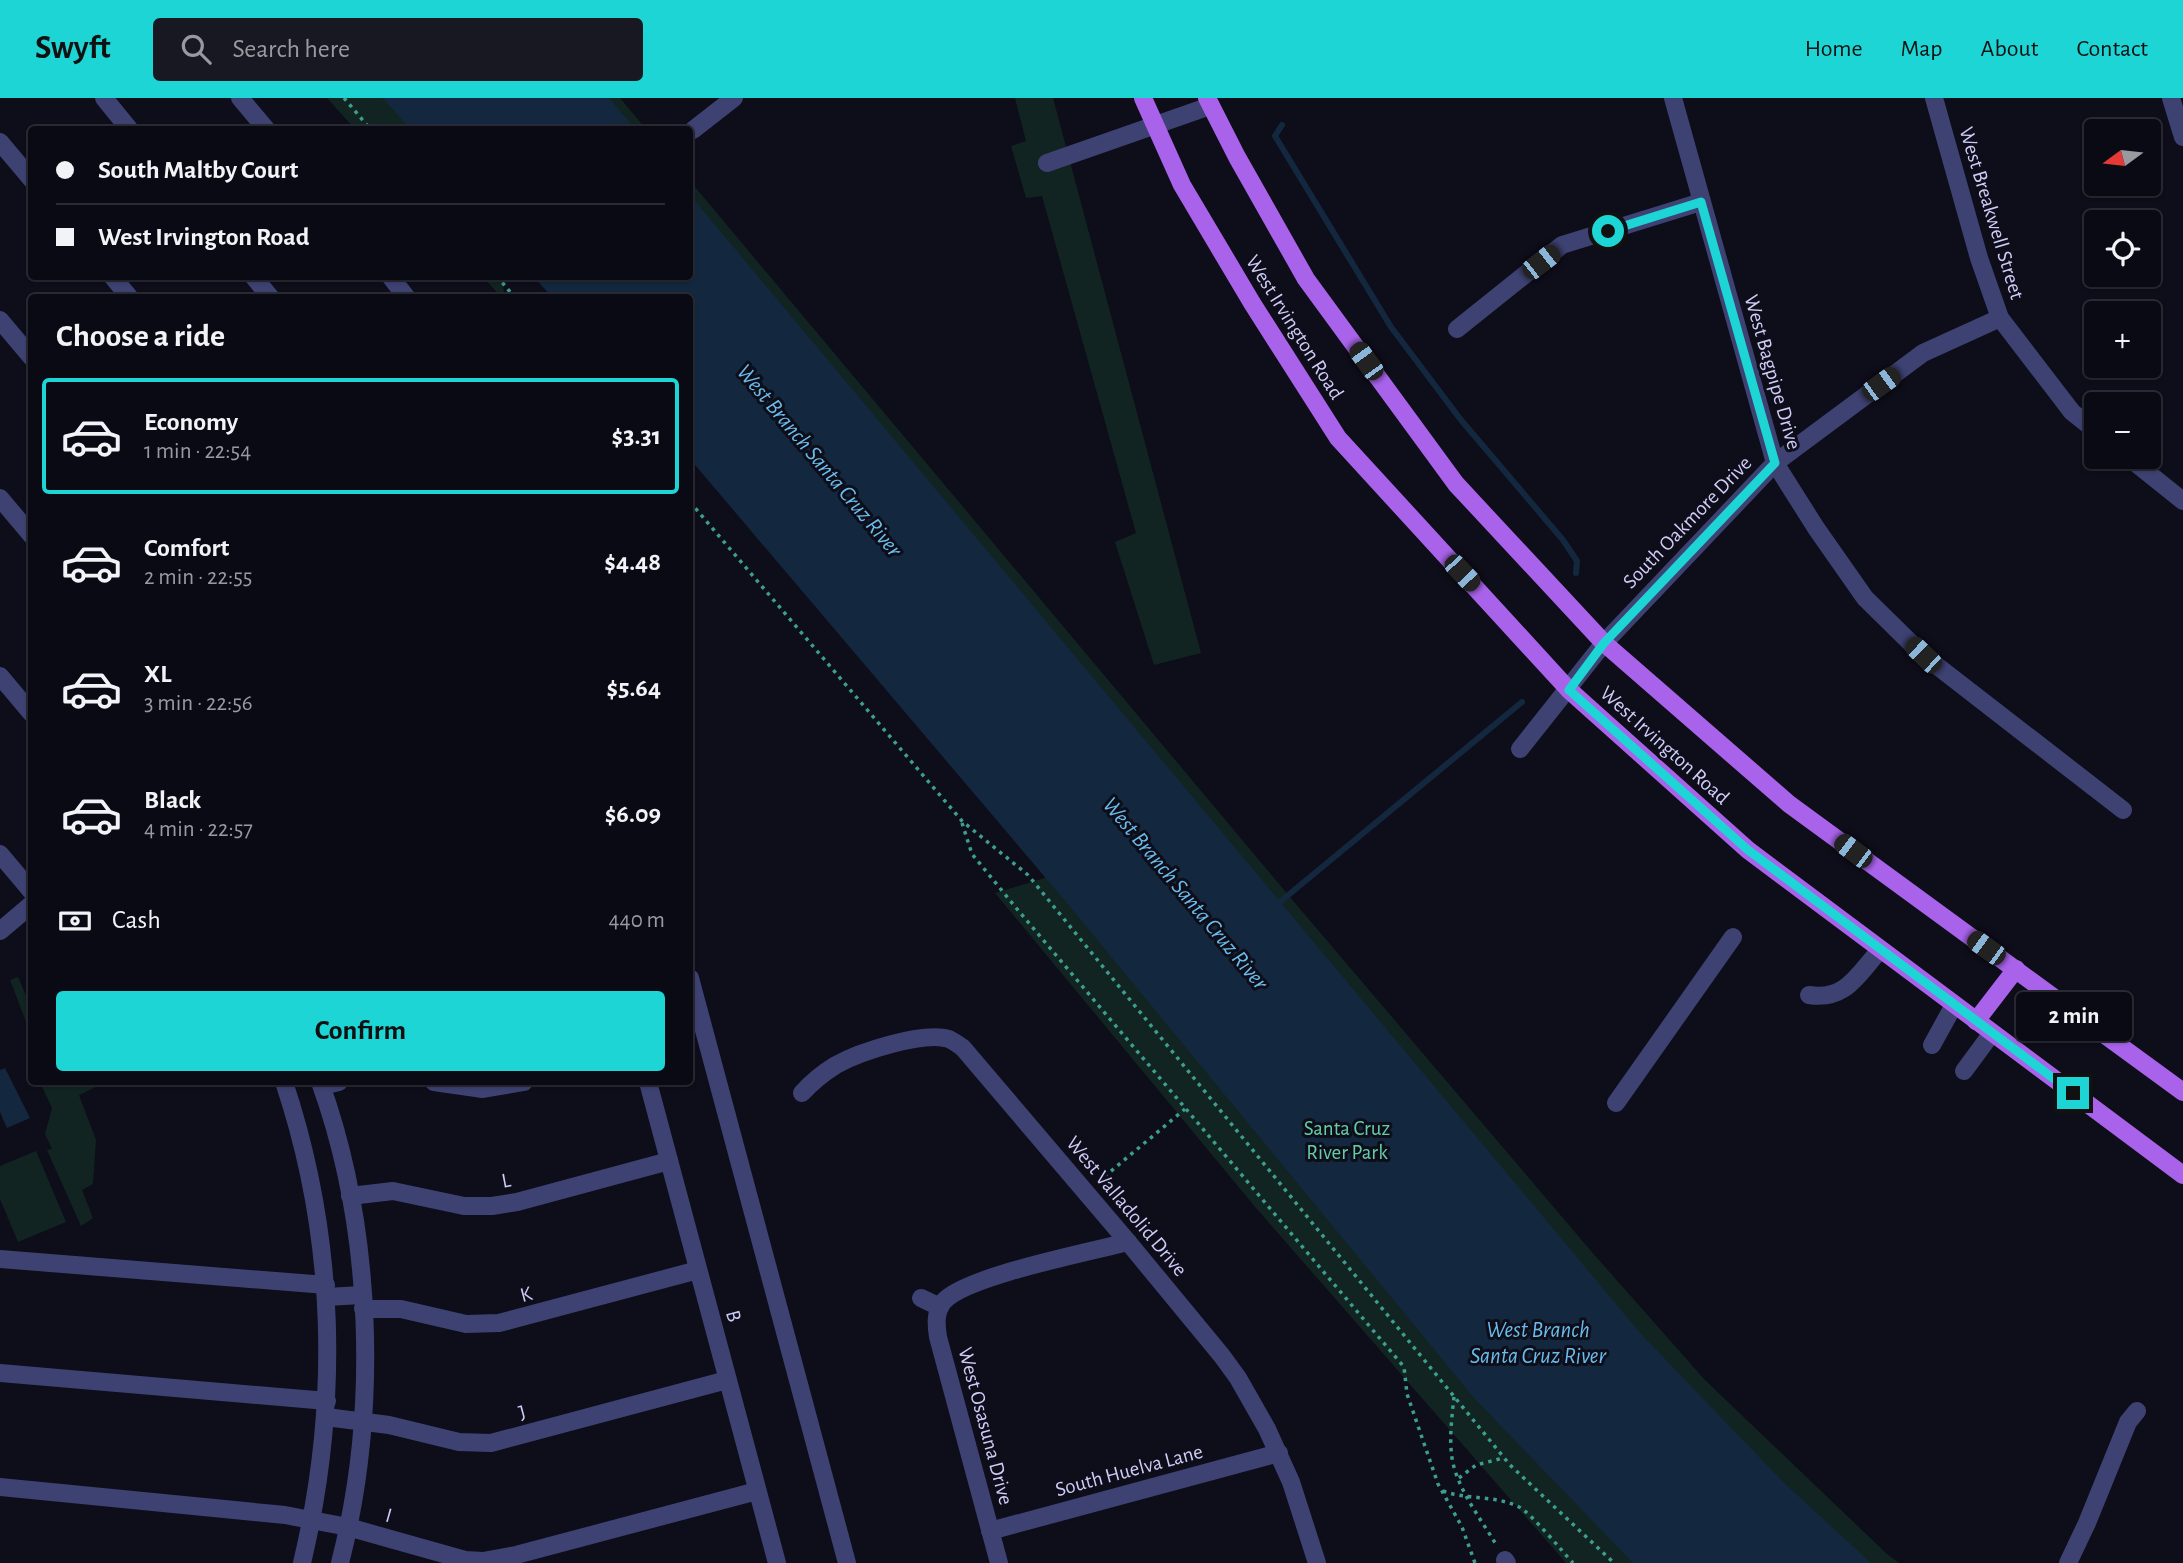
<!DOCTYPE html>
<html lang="en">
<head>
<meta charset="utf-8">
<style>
  body { margin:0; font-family:"Alegreya Sans",sans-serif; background:#181822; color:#f1f3f6; height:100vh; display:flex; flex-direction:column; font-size:26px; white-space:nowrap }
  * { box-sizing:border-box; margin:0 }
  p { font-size:23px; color:#999aa0 }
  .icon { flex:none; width:38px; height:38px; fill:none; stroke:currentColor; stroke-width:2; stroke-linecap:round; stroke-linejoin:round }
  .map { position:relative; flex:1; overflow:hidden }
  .drawer { position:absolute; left:28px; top:196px; width:665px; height:791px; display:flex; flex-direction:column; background:#0a0a14; border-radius:7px; box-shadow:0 2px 5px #0004,0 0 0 2px #2a2b34 }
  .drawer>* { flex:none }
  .top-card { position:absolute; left:28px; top:28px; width:665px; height:154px; border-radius:7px; box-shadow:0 2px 5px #0004,0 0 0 2px #2a2b34; display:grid; align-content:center; height:154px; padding:0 28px; background:#0a0a14 }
  .needle { width:46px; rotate:255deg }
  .fabs { position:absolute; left:2084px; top:21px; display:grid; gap:14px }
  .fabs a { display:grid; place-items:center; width:77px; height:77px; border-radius:7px; background:#0a0a14; box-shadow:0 2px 5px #0004,0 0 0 2px #2a2b34; font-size:35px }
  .end { position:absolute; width:32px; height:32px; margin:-16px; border:9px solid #1dd5d4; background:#111; box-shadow:0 0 0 4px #111 }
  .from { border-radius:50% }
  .bubble { position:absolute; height:49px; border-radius:7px; background:#0a0a14; box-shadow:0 2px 5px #0004,0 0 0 2px #2a2b34; font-size:23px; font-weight:700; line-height:49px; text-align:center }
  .car { position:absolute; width:21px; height:42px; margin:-21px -10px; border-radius:9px; box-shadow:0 0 5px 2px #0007; background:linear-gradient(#222 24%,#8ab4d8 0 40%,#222 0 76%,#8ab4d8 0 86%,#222 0) }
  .top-card b { display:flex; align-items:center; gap:24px; height:66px; font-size:26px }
  .top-card b+b { border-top:2px solid #2a2b34 }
  .top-card i { width:18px; height:18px; background:#f1f3f6 }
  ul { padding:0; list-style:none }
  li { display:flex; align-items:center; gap:21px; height:116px; margin:0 14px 10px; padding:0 14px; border:4px solid transparent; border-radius:7px }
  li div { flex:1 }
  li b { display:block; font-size:26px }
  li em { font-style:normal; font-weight:700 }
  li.on { border-color:#1dd5d4 }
  li>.icon { width:63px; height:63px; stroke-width:1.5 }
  h2 { padding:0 28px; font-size:32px; line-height:84px }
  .pay { display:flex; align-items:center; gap:18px; height:77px; padding:0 28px; font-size:26px }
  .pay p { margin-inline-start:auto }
  .action { display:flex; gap:14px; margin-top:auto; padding:14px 28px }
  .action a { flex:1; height:80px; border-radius:7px; background:#1dd5d4; color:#111; font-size:28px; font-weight:700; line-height:80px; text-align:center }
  header { display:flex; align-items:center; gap:42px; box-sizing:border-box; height:98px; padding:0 35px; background:#1dd5d4; color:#111 }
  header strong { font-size:33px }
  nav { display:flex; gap:38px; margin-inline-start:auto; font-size:24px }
  .search { width:490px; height:63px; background:#181822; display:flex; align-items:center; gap:18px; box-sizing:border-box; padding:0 24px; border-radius:7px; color:#999aa0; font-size:26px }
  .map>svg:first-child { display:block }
  .green { fill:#112421 }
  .water { fill:#13283e }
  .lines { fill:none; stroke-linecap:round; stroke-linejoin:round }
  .stream { stroke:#13283e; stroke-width:6 }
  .path { stroke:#3c9e8e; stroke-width:3.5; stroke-dasharray:3.5 5; stroke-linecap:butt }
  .minor { stroke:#3e4273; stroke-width:18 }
  .major { stroke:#a963ea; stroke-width:18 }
  .route { stroke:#1dd5d4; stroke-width:9 }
  .labels { text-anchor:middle; stroke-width:6; stroke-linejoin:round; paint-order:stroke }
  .street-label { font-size:21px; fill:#cecdf8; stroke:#0e0d1a }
  .park-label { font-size:21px; fill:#64cda8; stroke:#0e0d1a }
  .water-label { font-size:23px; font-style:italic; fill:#69bceb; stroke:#0e0d1a }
</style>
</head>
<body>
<header>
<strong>Swyft</strong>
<div class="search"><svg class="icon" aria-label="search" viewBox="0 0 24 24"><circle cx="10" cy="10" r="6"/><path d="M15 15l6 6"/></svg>Search here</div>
<nav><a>Home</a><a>Map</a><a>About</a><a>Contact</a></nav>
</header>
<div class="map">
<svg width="2183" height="1465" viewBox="0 0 2183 1465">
  <rect width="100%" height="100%" fill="#0e0d1a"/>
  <g class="green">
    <path d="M327,0H620L646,31H355Z"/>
    <path d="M1015,0H1053L1201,555L1154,567L1115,444L1136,435L1042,98L1026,100L1011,48L1026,43Z"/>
    <path d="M690,83L1295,805L1591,1153L1705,1282L1887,1456L1899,1465H1566L1256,1110L995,795L1048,779L690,200Z"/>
    <path d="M483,179H501L505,199H501Z"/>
    <path d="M18,879L31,909V937L10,882Z"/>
    <path d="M40,984H107L79,997L96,1042L93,1086L82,1092L93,1120L81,1128L47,1052L52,1051L45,1036L52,1010Z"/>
    <path d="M36,1053L66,1124L18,1144L0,1101V1068Z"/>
  </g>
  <g class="water">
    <path d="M383,0H609L635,31H410Z"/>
    <path d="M690,97L1641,1236L1783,1384L1871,1465H1633L1475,1301L1067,805L690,361V200L552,199L534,179L690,178Z"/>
    <path d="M5,970L30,1020L7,1030L0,1014V972Z"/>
  </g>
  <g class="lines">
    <g class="stream">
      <path d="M1282,27L1275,38L1391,229L1461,322L1563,442L1577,463L1576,475"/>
      <path d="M1275,808L1522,604"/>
    </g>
    <g class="path">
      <path d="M344,0L371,32"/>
      <path d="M497,178L515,200"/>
      <path d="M690,404L962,723L1028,777L1510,1367L1614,1465"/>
      <path d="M962,725L972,756L1017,811L1404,1269L1407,1296L1438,1386L1462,1429L1475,1465"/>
      <path d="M1098,1084L1185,1011"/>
      <path d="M1454,1299C1452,1318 1449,1340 1452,1360C1457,1391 1481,1421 1497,1448"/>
      <path d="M1459,1380L1476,1367L1503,1360"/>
      <path d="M1443,1393C1467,1402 1496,1397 1519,1409C1529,1413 1563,1454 1573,1465"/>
    </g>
    <g class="minor">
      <path d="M104,0L130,32"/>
      <path d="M240,0L267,32"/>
      <path d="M1673,0L1775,365L1816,430L1865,500L1923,557L2123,712"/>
      <path d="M1934,0L1979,160L2000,220L2072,314L2096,333"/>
      <path d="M2171,0L2183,39"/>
      <path d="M693,32L734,0"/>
      <path d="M0,44L32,82"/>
      <path d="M1047,65L1210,8"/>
      <path d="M112,178L130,200"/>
      <path d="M253,178L271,200"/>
      <path d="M390,178L407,200"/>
      <path d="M0,222L32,260"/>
      <path d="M1457,231L1562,147L1701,104"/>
      <path d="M2128,359L2183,403"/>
      <path d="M0,400L32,438"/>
      <path d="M0,578L32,616"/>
      <path d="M1520,651L1604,545L1775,365L1923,255L2000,220"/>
      <path d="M0,756L32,794"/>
      <path d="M0,833L32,806"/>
      <path d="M690,880L847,1465"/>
      <path d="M1809,897C1846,903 1858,876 1880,852"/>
      <path d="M1932,947L1954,907"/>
      <path d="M1964,973L1992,935"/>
      <path d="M284,984C336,1140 340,1305 302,1465"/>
      <path d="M320,984C373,1131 379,1313 340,1465"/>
      <path d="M434,984L483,991L524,984"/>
      <path d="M648,984L777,1465"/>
      <path d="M322,988L339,984"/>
      <path d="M802,995C812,984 823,975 836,967C859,954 923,933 949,941C953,943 959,947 963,950L1128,1144L1222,1258L1238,1280L1267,1331L1291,1384L1317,1465"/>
      <path d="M1616,1005L1733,839"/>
      <path d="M350,1098L393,1093L464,1108H492L517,1104L669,1063"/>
      <path d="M0,1161L326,1187"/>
      <path d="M326,1199L362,1197"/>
      <path d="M921,1200L940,1209"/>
      <path d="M363,1211H401L466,1226L499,1225L698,1172"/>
      <path d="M0,1275L327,1303"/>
      <path d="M326,1319L389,1327L459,1344L491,1345L727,1282"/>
      <path d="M0,1389L285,1417L348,1429L465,1462L483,1463L516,1457L757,1393"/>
      <path d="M990,1433L1279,1355"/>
      <path d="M1505,1462L1507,1465"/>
      <path d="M999,1465L938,1239C936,1226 935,1213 944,1203C967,1178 1089,1154 1128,1144"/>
      <path d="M2068,1465L2087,1425L2128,1324L2137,1313"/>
    </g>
    <g class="major">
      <path d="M1143,0L1182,87L1252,205L1338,340L1569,592L1748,752L2183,1077"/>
      <path d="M1207,0L1237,59L1306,181L1456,386L1604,545L1789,706L2183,994"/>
      <path d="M1976,923L2016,871"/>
    </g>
  </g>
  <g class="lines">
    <path class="route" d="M1608,133L1701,104L1775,365L1604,545L1569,592L1748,752L2073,995"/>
  </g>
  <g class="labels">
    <g class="street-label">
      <text transform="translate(1992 115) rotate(73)" y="7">West Breakwell Street</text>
      <text transform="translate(1295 229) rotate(58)" y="7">West Irvington Road</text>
      <text transform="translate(1773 274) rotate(74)" y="7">West Bagpipe Drive</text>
      <text transform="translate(1687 424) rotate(-46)" y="7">South Oakmore Drive</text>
      <text transform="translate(1665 647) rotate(42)" y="7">West Irvington Road</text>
      <text transform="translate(506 1082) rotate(-11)" y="7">L</text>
      <text transform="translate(1127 1108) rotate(50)" y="7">West Valladolid Drive</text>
      <text transform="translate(526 1196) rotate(-15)" y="7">K</text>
      <text transform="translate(734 1218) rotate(75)" y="7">B</text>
      <text transform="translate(522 1314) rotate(-15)" y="7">J</text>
      <text transform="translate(986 1328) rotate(75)" y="7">West Osasuna Drive</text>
      <text transform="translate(1129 1372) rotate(-15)" y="7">South Huelva Lane</text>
      <text transform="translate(389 1417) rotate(16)" y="7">I</text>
    </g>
    <g class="park-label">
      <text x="1347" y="1037">Santa Cruz<tspan x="1347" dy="24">River Park</tspan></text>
    </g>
    <g class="water-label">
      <text transform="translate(820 362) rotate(50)" y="8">West Branch Santa Cruz River</text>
      <text transform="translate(1186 795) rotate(50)" y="8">West Branch Santa Cruz River</text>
      <text x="1538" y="1239">West Branch<tspan x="1538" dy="26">Santa Cruz River</tspan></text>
    </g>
  </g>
</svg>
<div class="fabs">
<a><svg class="needle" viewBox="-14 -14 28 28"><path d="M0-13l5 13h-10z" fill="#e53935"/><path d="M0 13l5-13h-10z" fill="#999aa0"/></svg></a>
<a><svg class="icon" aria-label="locate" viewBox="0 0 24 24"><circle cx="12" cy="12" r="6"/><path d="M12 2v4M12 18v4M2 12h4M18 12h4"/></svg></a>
<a>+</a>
<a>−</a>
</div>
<i class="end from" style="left:1608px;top:133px"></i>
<i class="end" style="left:2073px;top:995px"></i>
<div class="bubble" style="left:2016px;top:894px;width:116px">2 min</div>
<i class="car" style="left:1541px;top:164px;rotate:52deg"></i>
<i class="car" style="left:1366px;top:263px;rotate:324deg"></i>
<i class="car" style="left:1881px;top:286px;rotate:54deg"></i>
<i class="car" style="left:1462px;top:475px;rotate:137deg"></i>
<i class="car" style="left:1923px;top:557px;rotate:314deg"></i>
<i class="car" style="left:1853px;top:753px;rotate:307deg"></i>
<i class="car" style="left:1986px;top:850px;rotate:306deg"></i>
<div class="top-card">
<b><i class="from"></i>South Maltby Court</b>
<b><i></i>West Irvington Road</b>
</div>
<section class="drawer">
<h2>Choose a ride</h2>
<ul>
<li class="on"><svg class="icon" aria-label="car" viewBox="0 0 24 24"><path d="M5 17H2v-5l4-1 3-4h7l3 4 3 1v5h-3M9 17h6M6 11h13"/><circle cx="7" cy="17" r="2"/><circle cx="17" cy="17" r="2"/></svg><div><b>Economy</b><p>1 min · 22:54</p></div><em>$3.31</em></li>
<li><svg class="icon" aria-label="car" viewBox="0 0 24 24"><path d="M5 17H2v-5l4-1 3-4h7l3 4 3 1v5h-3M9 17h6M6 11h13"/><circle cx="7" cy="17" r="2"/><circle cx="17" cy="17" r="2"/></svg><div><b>Comfort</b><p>2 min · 22:55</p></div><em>$4.48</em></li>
<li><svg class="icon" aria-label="car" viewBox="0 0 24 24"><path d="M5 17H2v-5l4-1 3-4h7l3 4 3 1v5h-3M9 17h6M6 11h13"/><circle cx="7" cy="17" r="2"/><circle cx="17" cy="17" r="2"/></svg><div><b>XL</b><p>3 min · 22:56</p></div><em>$5.64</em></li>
<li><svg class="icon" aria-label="car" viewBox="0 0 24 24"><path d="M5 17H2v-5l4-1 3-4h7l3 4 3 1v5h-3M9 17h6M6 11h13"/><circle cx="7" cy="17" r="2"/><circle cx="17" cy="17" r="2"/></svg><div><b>Black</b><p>4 min · 22:57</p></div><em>$6.09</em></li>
</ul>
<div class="pay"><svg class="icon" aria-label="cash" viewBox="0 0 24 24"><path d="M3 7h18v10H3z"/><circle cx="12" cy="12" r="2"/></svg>Cash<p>440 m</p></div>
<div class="action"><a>Confirm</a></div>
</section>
</div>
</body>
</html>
